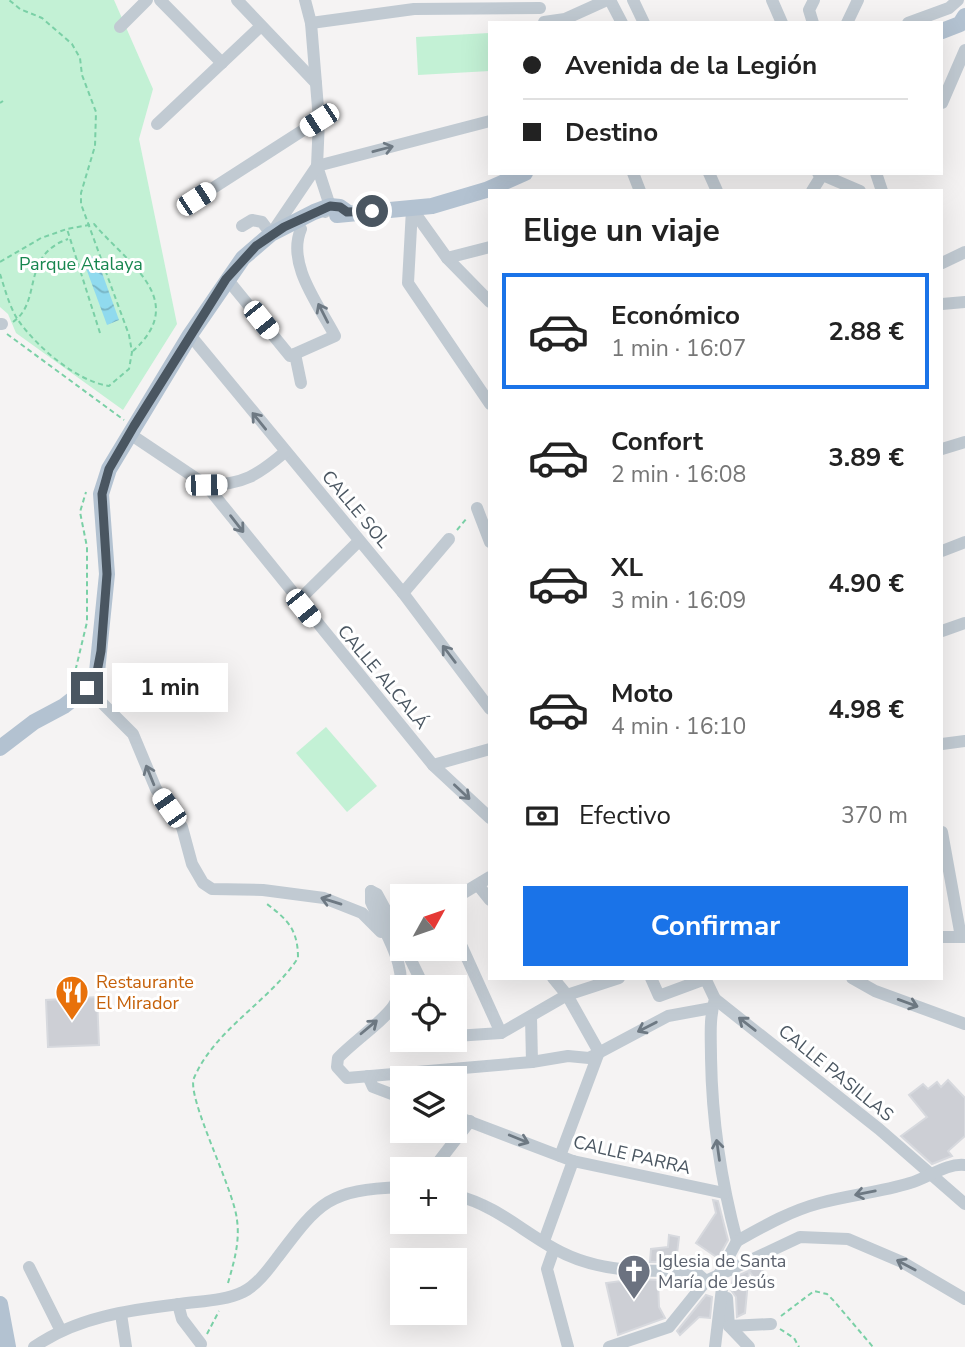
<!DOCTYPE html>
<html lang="es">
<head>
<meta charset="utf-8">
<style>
  body { margin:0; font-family:"Nunito Sans",sans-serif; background:#f2f2f2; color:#222; height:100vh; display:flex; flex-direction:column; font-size:26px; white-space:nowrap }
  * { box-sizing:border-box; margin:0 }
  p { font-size:23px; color:#767676 }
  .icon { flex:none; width:38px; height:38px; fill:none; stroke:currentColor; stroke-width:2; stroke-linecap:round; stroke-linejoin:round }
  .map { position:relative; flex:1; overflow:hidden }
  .side { position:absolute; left:488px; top:189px; width:455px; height:791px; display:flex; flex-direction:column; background:#fff; border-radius:0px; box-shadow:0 7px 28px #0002 }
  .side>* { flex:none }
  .top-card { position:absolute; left:488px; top:21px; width:455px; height:154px; border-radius:0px; box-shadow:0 7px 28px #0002; display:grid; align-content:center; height:154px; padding:0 35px; background:#fff }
  .needle { width:46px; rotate:50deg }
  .controls { position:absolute; left:390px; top:884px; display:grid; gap:14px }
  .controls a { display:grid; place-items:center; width:77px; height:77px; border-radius:0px; background:#fff; box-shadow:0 7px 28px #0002; font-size:35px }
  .end { position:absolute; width:32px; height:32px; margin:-16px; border:9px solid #4a5661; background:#fff; box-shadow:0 0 0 4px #fff }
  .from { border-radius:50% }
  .bubble { position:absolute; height:49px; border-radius:0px; background:#fff; box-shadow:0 7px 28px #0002; font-size:23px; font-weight:700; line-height:49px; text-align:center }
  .car { position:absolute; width:21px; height:42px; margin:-21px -10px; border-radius:9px; box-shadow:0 0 5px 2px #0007; background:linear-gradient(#fff 24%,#345 0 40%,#fff 0 76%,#345 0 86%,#fff 0) }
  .top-card b { display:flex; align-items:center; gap:24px; height:66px; font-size:26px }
  .top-card b+b { border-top:2px solid #e0e0e0 }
  .top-card i { width:18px; height:18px; background:#222 }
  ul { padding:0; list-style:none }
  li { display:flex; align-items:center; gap:21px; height:116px; margin:0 14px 10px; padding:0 21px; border:4px solid transparent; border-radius:0px }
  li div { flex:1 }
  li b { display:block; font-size:26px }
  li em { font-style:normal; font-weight:700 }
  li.current { border-color:#1a73e8 }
  li>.icon { width:63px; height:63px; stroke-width:1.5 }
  h2 { padding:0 35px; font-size:32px; line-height:84px }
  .pay { display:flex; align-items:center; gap:18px; height:77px; padding:0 35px; font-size:26px }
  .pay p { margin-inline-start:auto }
  .cta { display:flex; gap:14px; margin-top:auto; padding:14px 35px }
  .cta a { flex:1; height:80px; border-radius:0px; background:#1a73e8; color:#fff; font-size:28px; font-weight:700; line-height:80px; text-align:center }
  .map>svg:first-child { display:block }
  .park { fill:#c3f1d5 }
  .water { fill:url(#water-waves) }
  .building { fill:#cdcfd5; stroke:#d7d9de; stroke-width:2 }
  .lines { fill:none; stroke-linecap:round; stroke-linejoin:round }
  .path { stroke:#7ad0a6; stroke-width:2; stroke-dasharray:5 3.5; stroke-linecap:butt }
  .minor { stroke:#c1cad2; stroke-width:12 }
  .major { stroke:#b3c2d1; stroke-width:16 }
  .oneway { stroke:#6e7983 }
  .route { stroke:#4a5661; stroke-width:9 }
  .labels { text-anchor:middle; stroke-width:6; stroke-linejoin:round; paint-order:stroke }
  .park-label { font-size:18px; fill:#17864f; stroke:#fff }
  .street-label { font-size:18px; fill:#4a5661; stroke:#fff }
  .food-label { font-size:18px; fill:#c56008; stroke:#fff; text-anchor:start }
  .worship-label { font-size:18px; fill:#5b616d; stroke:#fff; text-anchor:start }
</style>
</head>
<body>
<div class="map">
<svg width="965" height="1347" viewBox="0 0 965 1347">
  <defs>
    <pattern id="water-waves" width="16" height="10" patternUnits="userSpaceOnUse" patternTransform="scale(1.75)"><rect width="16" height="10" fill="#90daee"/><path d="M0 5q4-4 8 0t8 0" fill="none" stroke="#78b4c4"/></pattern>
  </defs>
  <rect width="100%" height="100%" fill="#f5f3f3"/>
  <g class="park">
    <path d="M0,0H114L153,89L139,139L177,324L123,410L16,333L8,314L0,307Z"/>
    <path d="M489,33L490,71L418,75L416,37Z"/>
    <path d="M326,727L377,786L347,812L296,753Z"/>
  </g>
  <path class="water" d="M96,256L119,320L107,325L83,260Z"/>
  <g class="building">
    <path d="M97,997L99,1045L48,1047L46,1000Z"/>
    <path d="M948,1080L965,1098V1136L948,1151L952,1156L932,1164L901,1136L927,1117L909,1095L923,1084L928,1089L937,1082L941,1087Z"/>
    <path d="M713,1200L718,1201L728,1240L718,1258L696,1243L716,1213Z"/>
    <path d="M669,1235L679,1237L676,1262H650L651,1249L668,1247Z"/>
    <path d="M759,1266L767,1277L758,1283L749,1271L745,1313L737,1317L736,1297L731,1290L733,1278Z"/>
    <path d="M636,1279L658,1280L659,1307L665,1318L618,1335L606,1283Z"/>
    <path d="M706,1295L712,1297L710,1318L699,1317L680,1335L677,1331Z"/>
  </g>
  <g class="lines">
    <g class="path">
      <path d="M0,103L3,101"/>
      <path d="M0,262L41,238L67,229"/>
      <path d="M0,274C5,289 9,306 18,320C37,347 76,381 109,386L129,369L132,352L129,335L81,204V193L95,146L96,112L82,75L80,58L72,44L42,18L20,9L9,0"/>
      <path d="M13,322C43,301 20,256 68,239"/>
      <path d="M100,333L67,229L94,224C127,263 190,300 133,351"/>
      <path d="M7,334L124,420"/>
      <path d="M457,530L467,518"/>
      <path d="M79,678L76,668L87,622V547L80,512L86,492"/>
      <path d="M228,1283C234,1262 240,1242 237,1220C234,1189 186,1097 194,1078C215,1029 269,1002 298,958C298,930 288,920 267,904"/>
      <path d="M781,1316L814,1291L827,1294L834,1301L873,1347"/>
      <path d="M780,1329L794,1338L799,1347"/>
      <path d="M207,1334L219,1311"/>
    </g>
    <g class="minor">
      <path d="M160,0L222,63"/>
      <path d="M237,0L316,83"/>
      <path d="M305,0L311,23L319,120L317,166L330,206L325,212"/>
      <path d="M610,0L622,23"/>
      <path d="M633,0L644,23"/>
      <path d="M772,0L782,23"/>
      <path d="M544,22L565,19L607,0"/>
      <path d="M311,23L414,9L540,8"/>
      <path d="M813,23L809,10L814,0"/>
      <path d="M847,23L858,0"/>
      <path d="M908,23L949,8L958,0"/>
      <path d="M120,27L147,0"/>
      <path d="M942,103L965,50"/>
      <path d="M157,124L261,26"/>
      <path d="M633,173L640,191"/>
      <path d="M709,173L717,191"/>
      <path d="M818,173L860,191"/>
      <path d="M876,173L882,191"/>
      <path d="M812,191L822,175"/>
      <path d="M196,199L319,120"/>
      <path d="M412,209L408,283L490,404"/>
      <path d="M412,209L447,258L490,302"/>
      <path d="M242,226L252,220L262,222L271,234L317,166L490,121"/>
      <path d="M447,258L490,247"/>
      <path d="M942,263L965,252"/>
      <path d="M232,285L290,356L335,336C319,305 286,264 301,229"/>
      <path d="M942,304L965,302"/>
      <path d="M0,324H2"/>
      <path d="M190,335L403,593L490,709"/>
      <path d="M295,354L301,383"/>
      <path d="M130,434L206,485L433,765L490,818"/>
      <path d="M942,449L965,442"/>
      <path d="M206,485C243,485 258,475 285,452"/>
      <path d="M477,508L490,542"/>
      <path d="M942,551L965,542"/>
      <path d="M403,593L449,539"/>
      <path d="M298,601L359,541"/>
      <path d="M942,631L965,623"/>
      <path d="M87,688L133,734L156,789L182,827L192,864L203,883L212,889L263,890L324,898L362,913L381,932"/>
      <path d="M942,744L965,741"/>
      <path d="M433,765L490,749"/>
      <path d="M942,832L961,937"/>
      <path d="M478,885L490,900"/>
      <path d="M371,891V902C383,930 415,975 394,1005C386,1019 352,1043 338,1058L337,1067L347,1078L532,1062L568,1056L589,1058L668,1016L712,1008"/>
      <path d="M371,891L377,894L396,929"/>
      <path d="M455,898L490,877"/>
      <path d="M942,937H965"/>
      <path d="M462,947L501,1033"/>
      <path d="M405,948L424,987"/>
      <path d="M553,978L567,995L599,1052L560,1156"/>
      <path d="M651,978L659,996L705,979"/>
      <path d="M705,978L715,999C709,1018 711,1038 711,1058C712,1120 721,1181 737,1241"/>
      <path d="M852,978L875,991L965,1024"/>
      <path d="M715,999L879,1129L965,1204"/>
      <path d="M531,1017L532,1062"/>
      <path d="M455,1036L501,1033L567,995L619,978"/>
      <path d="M368,1076L373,1087L402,1098"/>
      <path d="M455,1116L573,1161L724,1193"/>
      <path d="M433,1169L470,1121"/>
      <path d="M455,1195C497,1206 519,1229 555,1249C598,1273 645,1272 693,1270L706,1281"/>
      <path d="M544,1241L573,1161"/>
      <path d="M737,1241C764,1226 790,1211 820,1203C850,1195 881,1192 910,1183C928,1178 946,1163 965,1165"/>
      <path d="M554,1249L547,1269L568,1347"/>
      <path d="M29,1267L61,1331"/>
      <path d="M720,1273L737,1241"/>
      <path d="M727,1298L729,1326L749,1347"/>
      <path d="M178,1304L182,1319L201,1344"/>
      <path d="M121,1314L126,1347"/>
      <path d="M729,1326L771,1324"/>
      <path d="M34,1347C77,1317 129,1310 180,1304C200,1301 224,1301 243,1292C256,1286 268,1270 277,1258C320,1201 328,1190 402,1187"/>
      <path d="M609,1347L669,1327L706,1281L800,1237L848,1239L902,1262L965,1299"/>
      <path d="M715,1347L722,1288L720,1273"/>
    </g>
    <g class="major">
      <path d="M942,31L960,24L965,16"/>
      <path d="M337,215L432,206L486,190L525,173"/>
      <path d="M0,748L34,722L64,706L87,688L97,672L107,574L101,494L109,469L190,335L243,258L271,234L314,212L330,206L340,207L347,212"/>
      <path d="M0,1304L8,1347"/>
    </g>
  </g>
  <defs><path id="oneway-shaft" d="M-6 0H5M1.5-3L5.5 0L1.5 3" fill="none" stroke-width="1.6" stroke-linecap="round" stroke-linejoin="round" transform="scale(1.75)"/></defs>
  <g class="oneway">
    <use href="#oneway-shaft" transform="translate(383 149) rotate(-15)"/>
    <use href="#oneway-shaft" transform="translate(323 313) rotate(-117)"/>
    <use href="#oneway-shaft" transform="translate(259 421) rotate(-129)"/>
    <use href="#oneway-shaft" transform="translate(237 524) rotate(52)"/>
    <use href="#oneway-shaft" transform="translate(449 654) rotate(-127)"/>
    <use href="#oneway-shaft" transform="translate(150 775) rotate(-112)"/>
    <use href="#oneway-shaft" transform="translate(462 792) rotate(43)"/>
    <use href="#oneway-shaft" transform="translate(331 901) rotate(-163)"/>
    <use href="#oneway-shaft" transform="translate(908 1003) rotate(20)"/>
    <use href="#oneway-shaft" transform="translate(747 1024) rotate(-142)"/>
    <use href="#oneway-shaft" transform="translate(369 1027) rotate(-40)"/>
    <use href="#oneway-shaft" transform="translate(647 1027) rotate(153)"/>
    <use href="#oneway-shaft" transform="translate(519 1139) rotate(22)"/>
    <use href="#oneway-shaft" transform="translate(718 1150) rotate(-98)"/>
    <use href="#oneway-shaft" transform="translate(865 1193) rotate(169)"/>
    <use href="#oneway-shaft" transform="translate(906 1265) rotate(-152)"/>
  </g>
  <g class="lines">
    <path class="route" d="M87,688L97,672L101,651L107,574L102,494L109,469L134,426L226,279L256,246L284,227L330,206L340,207L347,212L372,211"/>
  </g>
  <defs>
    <symbol id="restaurant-pin" viewBox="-11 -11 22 30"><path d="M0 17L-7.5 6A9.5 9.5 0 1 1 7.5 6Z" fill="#e8710a" stroke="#fff"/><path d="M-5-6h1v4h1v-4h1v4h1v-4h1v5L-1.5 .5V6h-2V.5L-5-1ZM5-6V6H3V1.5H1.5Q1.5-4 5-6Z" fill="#fff"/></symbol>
    <symbol id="church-pin" viewBox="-11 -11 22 30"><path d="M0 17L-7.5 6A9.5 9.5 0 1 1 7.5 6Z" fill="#6b7280" stroke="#fff"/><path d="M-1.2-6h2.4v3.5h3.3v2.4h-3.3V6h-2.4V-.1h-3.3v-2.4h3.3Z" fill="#fff"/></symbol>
  </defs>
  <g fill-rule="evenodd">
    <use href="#restaurant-pin" x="53" y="973" width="38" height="52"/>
    <use href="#church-pin" x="615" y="1252" width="38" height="52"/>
  </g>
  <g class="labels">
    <g class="park-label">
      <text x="81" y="270">Parque Atalaya</text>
    </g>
    <g class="street-label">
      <text transform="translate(356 509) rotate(50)" y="6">CALLE SOL</text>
      <text transform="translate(383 677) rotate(50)" y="6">CALLE ALCALÁ</text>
      <text transform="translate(836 1073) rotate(39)" y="6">CALLE PASILLAS</text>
      <text transform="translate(632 1155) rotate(13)" y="6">CALLE PARRA</text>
    </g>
    <g class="food-label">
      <text x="96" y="988">Restaurante<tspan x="96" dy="21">El Mirador</tspan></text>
    </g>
    <g class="worship-label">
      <text x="658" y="1267">Iglesia de Santa<tspan x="658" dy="21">María de Jesús</tspan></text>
    </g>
  </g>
</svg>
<div class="controls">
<a><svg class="needle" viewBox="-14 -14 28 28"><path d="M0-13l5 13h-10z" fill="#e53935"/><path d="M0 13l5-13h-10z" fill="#767676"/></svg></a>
<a><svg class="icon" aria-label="locate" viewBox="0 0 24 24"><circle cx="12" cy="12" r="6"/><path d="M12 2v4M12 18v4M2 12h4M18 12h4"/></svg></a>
<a><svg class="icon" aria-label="layers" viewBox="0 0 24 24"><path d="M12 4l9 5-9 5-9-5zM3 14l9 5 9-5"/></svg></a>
<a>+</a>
<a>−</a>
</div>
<i class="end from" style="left:372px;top:211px"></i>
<i class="end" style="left:87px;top:688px"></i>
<div class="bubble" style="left:112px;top:663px;width:116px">1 min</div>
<i class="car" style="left:319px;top:120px;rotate:237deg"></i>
<i class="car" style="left:196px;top:199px;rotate:57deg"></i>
<i class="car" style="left:261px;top:320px;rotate:141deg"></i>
<i class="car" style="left:206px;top:485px;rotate:89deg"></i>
<i class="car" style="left:303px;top:608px;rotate:141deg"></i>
<i class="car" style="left:169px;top:808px;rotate:325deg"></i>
<div class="top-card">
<b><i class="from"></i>Avenida de la Legión</b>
<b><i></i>Destino</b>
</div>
<section class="side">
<h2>Elige un viaje</h2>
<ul>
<li class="current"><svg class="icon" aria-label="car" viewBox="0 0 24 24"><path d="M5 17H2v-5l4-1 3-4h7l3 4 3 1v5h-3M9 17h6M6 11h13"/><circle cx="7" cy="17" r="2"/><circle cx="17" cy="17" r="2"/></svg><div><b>Económico</b><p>1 min · 16:07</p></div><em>2.88 €</em></li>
<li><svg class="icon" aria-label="car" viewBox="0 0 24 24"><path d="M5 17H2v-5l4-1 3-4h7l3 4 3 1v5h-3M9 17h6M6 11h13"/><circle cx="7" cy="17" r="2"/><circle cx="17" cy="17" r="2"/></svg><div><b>Confort</b><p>2 min · 16:08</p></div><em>3.89 €</em></li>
<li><svg class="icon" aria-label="car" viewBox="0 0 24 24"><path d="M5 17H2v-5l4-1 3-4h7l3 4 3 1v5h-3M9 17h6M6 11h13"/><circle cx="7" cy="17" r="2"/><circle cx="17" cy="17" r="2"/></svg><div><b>XL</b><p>3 min · 16:09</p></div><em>4.90 €</em></li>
<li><svg class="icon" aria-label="car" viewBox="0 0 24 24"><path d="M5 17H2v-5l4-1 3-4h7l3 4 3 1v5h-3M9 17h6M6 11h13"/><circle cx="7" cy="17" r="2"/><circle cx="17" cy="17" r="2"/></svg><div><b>Moto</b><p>4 min · 16:10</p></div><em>4.98 €</em></li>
</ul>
<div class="pay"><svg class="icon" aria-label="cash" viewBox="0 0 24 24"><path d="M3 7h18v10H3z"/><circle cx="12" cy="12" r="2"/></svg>Efectivo<p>370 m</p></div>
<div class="cta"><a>Confirmar</a></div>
</section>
</div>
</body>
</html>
